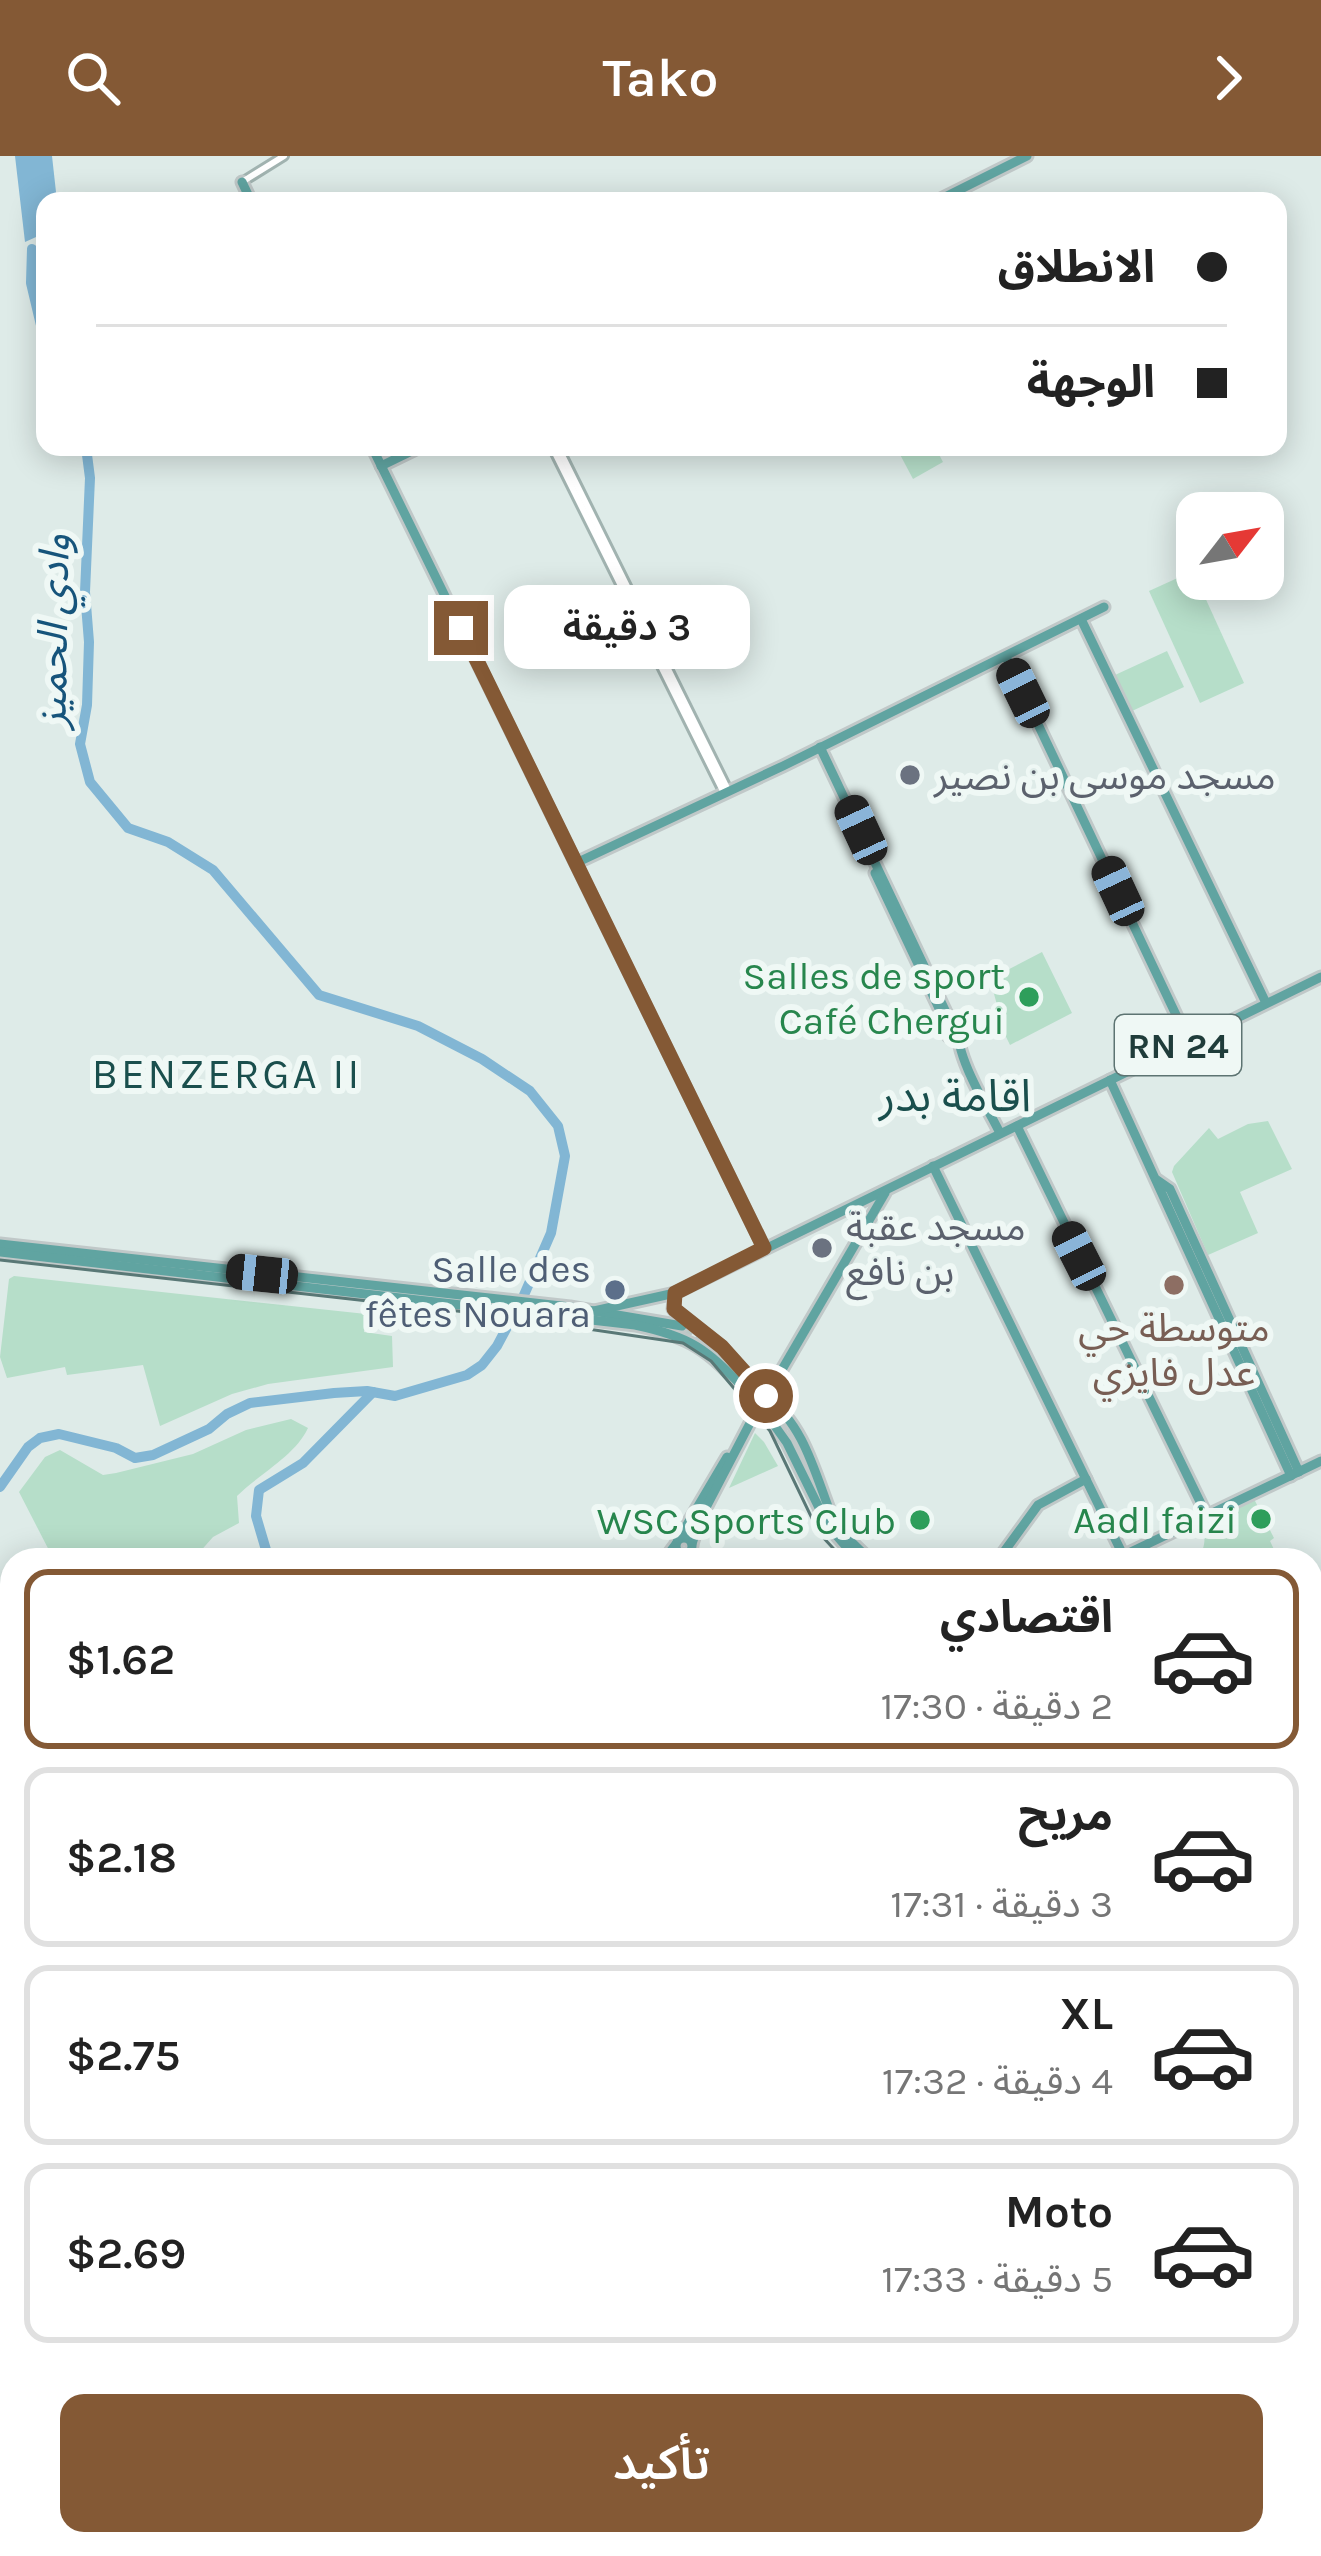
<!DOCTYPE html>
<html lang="ar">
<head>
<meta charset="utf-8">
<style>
  body { margin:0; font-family:Karla,"Noto Sans Arabic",sans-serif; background:#f2f2f2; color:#222; direction:rtl; height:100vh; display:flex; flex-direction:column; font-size:45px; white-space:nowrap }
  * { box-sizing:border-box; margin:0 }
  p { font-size:39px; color:#767676 }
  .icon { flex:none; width:66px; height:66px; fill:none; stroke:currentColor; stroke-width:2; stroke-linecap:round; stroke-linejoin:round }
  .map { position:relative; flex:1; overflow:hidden; direction:ltr }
  .side { position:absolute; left:0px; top:1392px; width:1323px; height:1008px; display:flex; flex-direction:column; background:#fff; border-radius:36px 36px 0 0; box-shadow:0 6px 30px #0003; direction:rtl }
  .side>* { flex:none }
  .hud { position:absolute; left:36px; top:36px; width:1251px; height:264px; border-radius:24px; box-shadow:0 6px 30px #0003; direction:rtl; display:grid; align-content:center; height:264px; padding:0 60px; background:#fff }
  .needle { width:78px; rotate:59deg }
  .tools { position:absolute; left:1176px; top:336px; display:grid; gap:24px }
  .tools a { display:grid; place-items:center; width:108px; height:108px; border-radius:24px; background:#fff; box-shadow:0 6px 30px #0003; font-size:60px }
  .end { position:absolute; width:54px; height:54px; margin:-27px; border:15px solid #845935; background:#fff; box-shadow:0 0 0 6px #fff }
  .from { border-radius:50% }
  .bubble { position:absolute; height:84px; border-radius:24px; background:#fff; box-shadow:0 6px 30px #0003; font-size:39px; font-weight:600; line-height:84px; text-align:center; direction:rtl }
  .car { position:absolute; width:36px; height:72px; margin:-36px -18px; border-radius:15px; box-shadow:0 0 9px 3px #0007; background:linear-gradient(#222 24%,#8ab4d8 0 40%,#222 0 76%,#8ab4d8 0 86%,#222 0) }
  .hud b { display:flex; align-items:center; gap:42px; height:114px; font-size:45px }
  .hud b+b { border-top:3px solid #e0e0e0 }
  .hud i { width:30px; height:30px; background:#222 }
  ul { padding:21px 0 0; list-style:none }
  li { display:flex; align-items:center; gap:36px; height:180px; margin:0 24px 18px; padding:0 36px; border:6px solid #e0e0e0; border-radius:24px }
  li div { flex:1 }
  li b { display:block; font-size:45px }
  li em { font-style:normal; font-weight:600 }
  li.selected { border-color:#845935 }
  li>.icon { width:108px; height:108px; stroke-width:1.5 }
  .primary-button { display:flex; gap:24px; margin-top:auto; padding:24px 60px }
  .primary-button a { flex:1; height:138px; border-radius:24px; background:#845935; color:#fff; font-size:48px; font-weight:600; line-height:138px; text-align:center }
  header { display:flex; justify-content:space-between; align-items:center; height:156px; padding:0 60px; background:#845935; color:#fff; font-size:54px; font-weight:600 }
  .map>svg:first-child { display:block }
  .green { fill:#b6dec9 }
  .water { fill:#82b6d4 }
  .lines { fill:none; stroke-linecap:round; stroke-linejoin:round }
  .river { stroke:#82b6d4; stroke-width:10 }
  .major-tunnel { stroke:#b8c8c5; stroke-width:9; stroke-dasharray:9 4.5; stroke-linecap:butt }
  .minor-casing { stroke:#a1b3b0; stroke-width:12 }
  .major-casing { stroke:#c0c8c8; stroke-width:15 }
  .minor { stroke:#fff; stroke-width:6 }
  .major { stroke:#60a4a1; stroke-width:9 }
  .tram { stroke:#597876; stroke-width:3 }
  .route { stroke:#845935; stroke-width:15 }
  .worship-dot { fill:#6b7280; stroke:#eff8f5; stroke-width:4.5 }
  .leisure-dot { fill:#2e9e5b; stroke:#eff8f5; stroke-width:4.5 }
  .education-dot { fill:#8d6e63; stroke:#eff8f5; stroke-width:4.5 }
  .service-dot { fill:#5c6f8a; stroke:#eff8f5; stroke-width:4.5 }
  .labels { text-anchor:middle; stroke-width:12; stroke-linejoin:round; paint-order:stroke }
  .shield { fill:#eff8f5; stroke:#5d7472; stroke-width:3 }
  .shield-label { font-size:36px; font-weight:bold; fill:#1f3c3a }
  .worship-label { font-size:39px; fill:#5b616d; stroke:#eff8f5; text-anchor:start }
  .leisure-label { font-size:39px; fill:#27864d; stroke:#eff8f5; text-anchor:end }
  .service-label { font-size:39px; fill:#4e5e75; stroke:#eff8f5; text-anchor:end }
  .education-label { font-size:39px; fill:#785e54; stroke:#eff8f5 }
  .water-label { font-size:42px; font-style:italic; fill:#16547b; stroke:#eff8f5 }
  .neighbourhood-label { font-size:42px; letter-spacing:3px; fill:#1a4f4d; stroke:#eff8f5 }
  .quarter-label { font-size:45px; fill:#1a4f4d; stroke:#eff8f5 }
</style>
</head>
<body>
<header><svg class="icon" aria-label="forward" viewBox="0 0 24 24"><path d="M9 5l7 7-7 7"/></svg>Tako<svg class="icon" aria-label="search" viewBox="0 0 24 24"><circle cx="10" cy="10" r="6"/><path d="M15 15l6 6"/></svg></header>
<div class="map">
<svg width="1321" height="2400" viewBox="0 0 1321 2400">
  <rect width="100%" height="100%" fill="#deebe8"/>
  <g class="green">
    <path d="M896,291H935L943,306L913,323Z"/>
    <path d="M1193,415L1244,527L1200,547L1149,435Z"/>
    <path d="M1167,495L1184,531L1132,555L1115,519Z"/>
    <path d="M1042,796L1072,857L1010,889L993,854L997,849L990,823Z"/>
    <path d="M1268,965L1292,1013L1240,1036L1258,1077L1208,1099L1172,1016L1174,1010L1209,972L1218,983L1248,968Z"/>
    <path d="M14,1120L366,1158L364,1176L392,1180L393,1211L268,1228L232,1238L160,1270L143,1209L67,1219L65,1211L7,1222L0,1201L9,1123Z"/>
    <path d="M291,1263L308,1272C295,1300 259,1318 237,1340L239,1367L213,1381L198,1398L200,1404H54L19,1336L45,1301L60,1294L103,1319L116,1317L193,1298L246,1274Z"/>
    <path d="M755,1277L764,1286L778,1310L729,1332Z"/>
    <path d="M1249,1343H1254L1274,1382L1270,1385L1279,1404H1193C1208,1396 1205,1379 1202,1365Z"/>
    <path d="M1311,1470L1321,1490V1754L1311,1759Z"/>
  </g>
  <path class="water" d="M15,0H52L57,45H45V77L25,86Z"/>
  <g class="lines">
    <g class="river">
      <path d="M32,93L31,127L45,186"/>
      <path d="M0,1331L28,1291L40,1282L59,1278L116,1292L135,1302L153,1299L209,1273L227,1258L250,1247L334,1237L367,1235L395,1240L467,1219L482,1209L497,1190L524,1139L551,1077L565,1000L558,970L530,935L482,903L418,870L319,839L213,714L168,686L128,672L90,626L80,588L87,549L89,486L85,436L90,322L86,291"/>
      <path d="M269,1404L256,1360L259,1334L303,1307L373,1236"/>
    </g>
    <g class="major-tunnel">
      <path d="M684,1174L722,1200L755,1238"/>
      <path d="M766,1245L793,1281L827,1356"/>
    </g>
    <defs>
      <g id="minor">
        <path d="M242,26L284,0"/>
        <path d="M552,291L724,637"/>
        <path d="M558,291L729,636"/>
        <path d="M1311,1781L1321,1777"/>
        <path d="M1311,1787L1321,1783"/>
        <path d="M0,2331L12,2349"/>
        <path d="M0,2347L12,2365"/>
        <path d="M27,2388L35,2400"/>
        <path d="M37,2388L44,2400"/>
        <path d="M867,2388L872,2400"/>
        <path d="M894,2400L933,2388"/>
      </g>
      <g id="major">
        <path d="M242,26L251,45"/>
        <path d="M937,45L1027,0"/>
        <path d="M372,291L764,1092"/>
        <path d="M381,310L420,291"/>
        <path d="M1081,463L1266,847"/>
        <path d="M1006,501L1188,884"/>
        <path d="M820,591L953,871"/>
        <path d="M576,707L783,610L1104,451"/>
        <path d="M875,717L945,865"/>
        <path d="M957,883L948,880L951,872L959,874C954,897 988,953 1000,977"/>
        <path d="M1110,924L1291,1320"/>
        <path d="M1017,970L1207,1360"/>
        <path d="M933,1010L1123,1399"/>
        <path d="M1157,1024L1170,1033L1299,1316"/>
        <path d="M0,1088L570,1151L682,1170"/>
        <path d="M0,1096L635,1169C702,1183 710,1199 756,1244"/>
        <path d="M675,1137L673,1153L722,1191L764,1239"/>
        <path d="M594,1155L675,1137L1321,821"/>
        <path d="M766,1241L885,1037"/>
        <path d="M767,1243C807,1269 818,1331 837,1373"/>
        <path d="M760,1249L787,1287L831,1376"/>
        <path d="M835,1370L870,1404"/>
        <path d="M829,1371L858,1404"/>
        <circle cx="684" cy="1390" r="8"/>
        <path d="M678,1384L727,1301"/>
        <path d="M692,1388L700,1363L760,1248"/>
        <path d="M664,1404L676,1388"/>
        <path d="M998,1404L1038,1349L1086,1323"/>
        <path d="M1114,1404L1321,1305"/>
        <path d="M0,1662L12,1657"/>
        <path d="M0,1719L12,1742"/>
        <path d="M0,2153L12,2148"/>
        <path d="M1311,2197L1321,2218"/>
      </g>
    </defs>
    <use href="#minor" class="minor-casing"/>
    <use href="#major" class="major-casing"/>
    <use href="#minor" class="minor"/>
    <use href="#major" class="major"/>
    <path class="tram" d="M0,1104L493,1159L683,1187L711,1205L770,1275L819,1377L844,1404"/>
  </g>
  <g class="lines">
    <path class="route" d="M461,472L764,1092L675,1137L674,1153L722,1191L766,1240"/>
  </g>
  <g class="worship-dot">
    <circle cx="910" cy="619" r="12"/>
    <circle cx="822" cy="1092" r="12"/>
  </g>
  <g class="leisure-dot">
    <circle cx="1029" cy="841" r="12"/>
    <circle cx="1261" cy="1363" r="12"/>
    <circle cx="920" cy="1364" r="12"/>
  </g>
  <circle class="education-dot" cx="1174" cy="1129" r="12"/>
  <circle class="service-dot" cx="615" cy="1134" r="12"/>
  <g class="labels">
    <rect class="shield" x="1115" y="859" width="126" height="60" rx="9"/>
    <g class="shield-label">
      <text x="1178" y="902">RN 24</text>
    </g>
    <g class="worship-label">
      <text x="934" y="633">مسجد موسى بن نصير</text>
      <text x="846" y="1084">مسجد عقبة<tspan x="846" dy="45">بن نافع</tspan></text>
    </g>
    <g class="leisure-label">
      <text x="1005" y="833">Salles de sport<tspan x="1005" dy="45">Café Chergui</tspan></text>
      <text x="1237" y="1377">Aadl faizi</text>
      <text x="896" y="1378">WSC Sports Club</text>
    </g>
    <g class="service-label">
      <text x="591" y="1126">Salle des<tspan x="591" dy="45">fêtes Nouara</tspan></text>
    </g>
    <g class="education-label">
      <text x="1174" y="1185">متوسطة حي<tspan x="1174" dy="45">عدل فايزي</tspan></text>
    </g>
    <g class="water-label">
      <text transform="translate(52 475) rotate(-89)" y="15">وادي الحميز</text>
    </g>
    <g class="neighbourhood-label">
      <text x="227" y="932">BENZERGA II</text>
    </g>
    <g class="quarter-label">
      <text x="955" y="955">اقامة بدر</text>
    </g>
  </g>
</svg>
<div class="tools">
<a><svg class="needle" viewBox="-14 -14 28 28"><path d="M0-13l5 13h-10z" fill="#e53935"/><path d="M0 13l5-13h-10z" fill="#767676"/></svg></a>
</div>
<i class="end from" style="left:766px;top:1240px"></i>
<i class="end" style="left:461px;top:472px"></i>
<div class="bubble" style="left:504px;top:429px;width:246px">3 دقيقة</div>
<i class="car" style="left:1023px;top:537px;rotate:334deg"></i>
<i class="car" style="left:861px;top:674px;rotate:335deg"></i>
<i class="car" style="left:1118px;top:735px;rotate:335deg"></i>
<i class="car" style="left:1079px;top:1100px;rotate:333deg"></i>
<i class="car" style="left:262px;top:1118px;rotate:276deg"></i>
<div class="hud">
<b><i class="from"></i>الانطلاق</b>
<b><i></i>الوجهة</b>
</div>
<section class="side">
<ul>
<li class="selected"><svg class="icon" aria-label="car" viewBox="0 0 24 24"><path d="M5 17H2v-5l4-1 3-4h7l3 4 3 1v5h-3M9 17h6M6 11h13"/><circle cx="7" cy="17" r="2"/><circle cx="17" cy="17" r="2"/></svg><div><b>اقتصادي</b><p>2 دقيقة · 17:30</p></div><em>$1.62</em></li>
<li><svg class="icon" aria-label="car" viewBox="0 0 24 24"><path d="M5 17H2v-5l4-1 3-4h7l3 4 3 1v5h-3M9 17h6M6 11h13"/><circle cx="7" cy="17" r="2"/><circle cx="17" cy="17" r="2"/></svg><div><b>مريح</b><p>3 دقيقة · 17:31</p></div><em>$2.18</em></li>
<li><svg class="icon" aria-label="car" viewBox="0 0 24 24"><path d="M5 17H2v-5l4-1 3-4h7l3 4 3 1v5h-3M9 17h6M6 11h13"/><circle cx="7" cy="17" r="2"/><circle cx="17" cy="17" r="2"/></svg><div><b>XL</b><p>4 دقيقة · 17:32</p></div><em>$2.75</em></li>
<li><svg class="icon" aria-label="car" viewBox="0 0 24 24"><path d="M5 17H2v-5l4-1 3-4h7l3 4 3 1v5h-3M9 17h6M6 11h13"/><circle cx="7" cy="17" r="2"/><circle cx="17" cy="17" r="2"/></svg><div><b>Moto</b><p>5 دقيقة · 17:33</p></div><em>$2.69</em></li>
</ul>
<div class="primary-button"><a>تأكيد</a></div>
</section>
</div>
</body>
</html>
